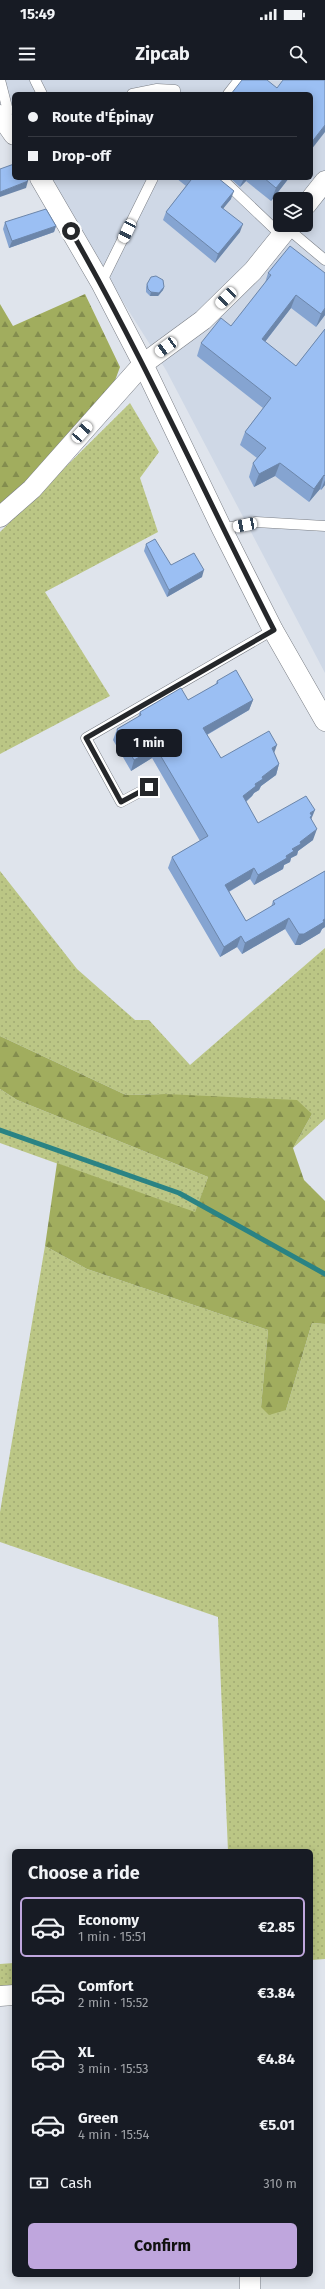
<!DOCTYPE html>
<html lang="en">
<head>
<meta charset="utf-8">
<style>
  body { margin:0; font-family:"Fira Sans",sans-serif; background:#242831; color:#f1f3f6; height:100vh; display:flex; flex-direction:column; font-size:15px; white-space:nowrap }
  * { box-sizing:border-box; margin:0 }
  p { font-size:13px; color:#9ea1a6 }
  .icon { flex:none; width:22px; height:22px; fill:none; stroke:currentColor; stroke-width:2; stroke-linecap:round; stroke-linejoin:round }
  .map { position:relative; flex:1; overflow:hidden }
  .drawer { position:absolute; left:12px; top:1769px; width:301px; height:428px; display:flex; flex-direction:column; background:#171b24; border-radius:6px; box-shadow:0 2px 10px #0003 }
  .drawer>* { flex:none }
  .top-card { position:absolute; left:12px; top:12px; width:301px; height:88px; border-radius:6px; box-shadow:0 2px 10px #0003; display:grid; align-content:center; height:88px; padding:0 16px; background:#171b24 }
  .controls { position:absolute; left:273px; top:112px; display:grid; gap:8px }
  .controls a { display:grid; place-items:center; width:40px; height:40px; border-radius:6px; background:#171b24; box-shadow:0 2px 10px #0003; font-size:20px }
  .end { position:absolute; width:18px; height:18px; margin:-9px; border:5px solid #25272a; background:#fff; box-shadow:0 0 0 2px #fff }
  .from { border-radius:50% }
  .bubble { position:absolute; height:28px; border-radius:6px; background:#171b24; box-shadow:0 2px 10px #0003; font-size:13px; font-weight:700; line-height:28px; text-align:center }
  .car { position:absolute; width:12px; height:24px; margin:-12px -6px; border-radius:5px; box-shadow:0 0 3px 1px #0007; background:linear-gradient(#fff 24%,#345 0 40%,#fff 0 76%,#345 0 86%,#fff 0) }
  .top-card b { display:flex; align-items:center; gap:14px; height:38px; font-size:15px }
  .top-card b+b { border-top:1px solid #363941 }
  .top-card i { width:10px; height:10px; background:#f1f3f6 }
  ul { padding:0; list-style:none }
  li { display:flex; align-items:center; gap:12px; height:60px; margin:0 8px 6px; padding:0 8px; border:2px solid transparent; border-radius:6px }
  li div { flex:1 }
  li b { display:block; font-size:15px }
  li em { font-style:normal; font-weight:700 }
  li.current { border-color:#bfa6dd }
  li>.icon { width:36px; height:36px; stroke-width:1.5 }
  h2 { padding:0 16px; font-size:18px; line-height:48px }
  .pay { display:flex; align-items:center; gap:10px; height:44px; padding:0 16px; font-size:15px }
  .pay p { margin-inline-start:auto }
  .cta { display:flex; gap:8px; margin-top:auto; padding:8px 16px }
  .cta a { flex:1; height:46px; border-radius:6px; background:#bfa6dd; color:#111; font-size:16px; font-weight:700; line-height:46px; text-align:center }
  .status { display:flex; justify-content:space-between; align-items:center; height:28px; padding:0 20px; background:#171b24; direction:ltr }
  .status svg { height:11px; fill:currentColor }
  header { display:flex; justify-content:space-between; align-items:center; height:52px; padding:0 16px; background:#171b24; font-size:18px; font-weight:700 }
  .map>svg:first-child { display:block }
  .built { fill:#cfd8e6; fill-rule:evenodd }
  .grass { fill:url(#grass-dots) }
  .forest { fill:url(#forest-firs) }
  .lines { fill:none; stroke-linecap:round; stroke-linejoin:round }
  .stream { stroke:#2a8384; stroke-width:5 }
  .lane-casing { stroke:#7a7e85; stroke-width:11 }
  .street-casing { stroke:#7a7e85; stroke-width:21 }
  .lane { stroke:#fff; stroke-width:10 }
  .street { stroke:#fff; stroke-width:20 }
  .wall { fill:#85a4d1 }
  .shaded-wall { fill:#6c86aa }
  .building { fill:#9bbff3; stroke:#6c86aa }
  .route { stroke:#25272a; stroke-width:5 }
</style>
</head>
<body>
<div class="status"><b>15:49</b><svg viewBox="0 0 49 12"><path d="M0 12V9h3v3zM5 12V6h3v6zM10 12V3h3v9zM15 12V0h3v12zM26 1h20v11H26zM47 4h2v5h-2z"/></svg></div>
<header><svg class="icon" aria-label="menu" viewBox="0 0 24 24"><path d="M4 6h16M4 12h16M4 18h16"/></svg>Zipcab<svg class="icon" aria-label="search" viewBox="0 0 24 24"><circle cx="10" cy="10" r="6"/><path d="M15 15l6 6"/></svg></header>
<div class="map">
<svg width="325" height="2209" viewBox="0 0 325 2209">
  <defs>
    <pattern id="grass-dots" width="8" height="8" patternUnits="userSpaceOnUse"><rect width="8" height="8" fill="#bbc685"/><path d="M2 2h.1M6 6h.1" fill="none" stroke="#a1aa73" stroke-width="1.8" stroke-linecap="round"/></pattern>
    <pattern id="forest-firs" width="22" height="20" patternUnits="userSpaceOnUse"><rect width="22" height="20" fill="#a1ad5e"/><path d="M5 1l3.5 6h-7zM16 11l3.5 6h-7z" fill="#838d4e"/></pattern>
  </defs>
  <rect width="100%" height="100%" fill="#dfe4ec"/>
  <path class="built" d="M0,0H325V593L166,290L45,98H311V14H14V46L0,21ZM280,119H306V145H280Z"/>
  <g class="grass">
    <path d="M130,323L159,372L140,398L158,452L45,512L110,616L0,674V452Z"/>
    <path d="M0,791L77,889L135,940H149L190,985L325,868V1039L293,1068L312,1034L165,1014L126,1015L0,956Z"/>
    <path d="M0,1009L17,1020L208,1097L195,1133L0,1063Z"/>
    <path d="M45,1166L87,1189L268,1250L261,1327L286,1330L312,1243L325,1244V1879L311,1880V1771H228L218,1537L0,1462V1432Z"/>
    <path d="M14,1883V1909L0,1911V1884Z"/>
  </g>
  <g class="forest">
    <path d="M85,214L120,287L110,314L0,430V224L13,246Z"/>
    <path d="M0,956L126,1015L165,1014L297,1020L312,1034L293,1068L304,1100L325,1121V1244L312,1243L286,1330L269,1335L261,1327L268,1250L87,1189L45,1166L57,1083L195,1132L208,1097L17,1020L0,1009Z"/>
  </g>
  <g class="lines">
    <path class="stream" d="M0,1050L179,1113L325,1194"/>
    <defs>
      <g id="lane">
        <path d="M0,0L8,31L0,36"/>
        <path d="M35,0L42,14"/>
        <path d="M132,14L157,9L175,10V14"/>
        <path d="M228,14L239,0"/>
        <path d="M221,98L281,155"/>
        <path d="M287,148L325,180"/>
        <path d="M101,203L153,98"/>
        <path d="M222,449L256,442L325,446"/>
        <path d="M149,707L121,722L86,658L273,550"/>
      </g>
      <g id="street">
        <path d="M0,35L14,55"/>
        <path d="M40,98L101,203L143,284L222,449L273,550L325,641"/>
        <path d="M306,125L325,101"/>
        <path d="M0,437L32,409L143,284L203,240L253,191L290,145"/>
        <path d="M0,1916L14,1915"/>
        <path d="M250,2195V2209"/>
      </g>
    </defs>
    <use href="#lane" class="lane-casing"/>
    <use href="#street" class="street-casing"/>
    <use href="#lane" class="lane"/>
    <use href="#street" class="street"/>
  </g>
  <g class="wall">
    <path d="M176,98H218L231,119L223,128L240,152L215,183L163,140L166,132L186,106Z"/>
    <path d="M230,98H289L271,121L246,101L240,107Z"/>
    <path d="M5,142L56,146L54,152L9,168L3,149Z"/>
    <path d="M268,193L325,235L316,247L291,228L265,262L296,286L325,249V405L321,410L320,409L309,422L275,396L254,407L249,397L253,383L257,378L240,365L245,352L263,328L197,276L201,263L231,246L265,203Z"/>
    <path d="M147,204L164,207L163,210L158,216H150L146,212V207Z"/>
    <path d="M146,464L171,485L202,497L167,517L144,471Z"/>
    <path d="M217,601L253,620L249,630L207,655L221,678L274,673L279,684L276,695L261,706L259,710L254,713L252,716L246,722L258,743L311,739L313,760L298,771L297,775L291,778L290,782L284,785L283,789L254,805L250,799L229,812L246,841L271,827L273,821L325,791V847L322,849L320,853L300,865H295L285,849L242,874L237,867L220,877L168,788L172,777L200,761L152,678L131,691L113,660L117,649L138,637L140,632L188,620L215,605Z"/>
  </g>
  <g class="shaded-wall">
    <path d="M325,45V52L311,70V63Z"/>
    <path d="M244,98H247L246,101L240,107Z"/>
    <path d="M284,98H289L271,121L276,108Z"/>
    <path d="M28,101L26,108L0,117V112Z"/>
    <path d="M234,111L231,119L218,135L221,127Z"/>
    <path d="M243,144L240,152L215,183L218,174Z"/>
    <path d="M56,146L54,152L9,168L12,161Z"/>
    <path d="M164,207L163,210L158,216H150L151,212Z"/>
    <path d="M296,215L291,228L257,272L262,259Z"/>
    <path d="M325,228V235L316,247L321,234Z"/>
    <path d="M280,383L275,396L254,407L259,394Z"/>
    <path d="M324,395L320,409L309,422L314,409Z"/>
    <path d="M325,400V405L321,410Z"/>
    <path d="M204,490L202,497L167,517L169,510Z"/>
    <path d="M253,620L249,630L199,659L203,648Z"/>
    <path d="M277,665L273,676L272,668Z"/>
    <path d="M156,668L152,678L131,691L134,680Z"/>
    <path d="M279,684L276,695L261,706L259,710L254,713L252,716L239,727L243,716L262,697Z"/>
    <path d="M315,730L308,747L310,733Z"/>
    <path d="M317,749L313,760L298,771L297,775L291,778L290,782L284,785L283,789L254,805L258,795L286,776L300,762Z"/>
    <path d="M254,788L250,799L221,816L225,805Z"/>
    <path d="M289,838L285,849L242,874L245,863Z"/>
    <path d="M325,839V847L322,849L320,853L300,865H295L299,854Z"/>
    <path d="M241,856L237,867L220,877L224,867Z"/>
  </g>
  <g class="building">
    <path d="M242,0H267L277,8L283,0H325V45L311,63V14H231Z"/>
    <path d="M14,84V98H26L28,101L0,112V89Z"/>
    <path d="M189,98H218L234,111L221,127L243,144L218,174L166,132L191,100Z"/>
    <path d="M264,98H284L276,108Z"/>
    <path d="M46,129L56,146L12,161L5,142Z"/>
    <path d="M290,166L325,193V228L321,234L296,215L262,259L296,286L325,249V396L324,395L314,409L280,383L259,394L253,383L266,368L245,352L271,318L201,263L221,238L231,246L271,195L268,193Z"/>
    <path d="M156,196L163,200L164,207L159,213L151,212L148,209L147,204L151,197Z"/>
    <path d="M155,459L171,485L194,473L204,490L169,510L146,464Z"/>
    <path d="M236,590L253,620L203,648L221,678L269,651L277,665L272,668L279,684L262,697L263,699L255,704L256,706L243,716L258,743L306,716L315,730L310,733L312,736L310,737L317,749L300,762L301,764L292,769L294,771L286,776L287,778L258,795L254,788L225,805L246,841L275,824L273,821L325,791V839L323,840L324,842L304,854H299L289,838L245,863L241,856L224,867L172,777L208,756L156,668L134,680L117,649L141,635L140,632L181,608L188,620L218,603L217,601Z"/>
  </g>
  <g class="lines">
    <path class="route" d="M71,151C145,280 206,417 274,550L86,658L121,722L149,707"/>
  </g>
</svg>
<div class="controls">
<a><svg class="icon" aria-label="layers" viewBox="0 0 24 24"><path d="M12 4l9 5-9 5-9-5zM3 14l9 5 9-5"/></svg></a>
</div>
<i class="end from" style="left:71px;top:151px"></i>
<i class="end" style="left:149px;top:707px"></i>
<div class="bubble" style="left:116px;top:649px;width:66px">1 min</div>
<i class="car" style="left:127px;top:151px;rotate:206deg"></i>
<i class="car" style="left:226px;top:218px;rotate:225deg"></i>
<i class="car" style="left:166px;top:267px;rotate:234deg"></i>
<i class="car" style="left:82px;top:352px;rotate:42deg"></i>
<i class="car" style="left:245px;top:445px;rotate:259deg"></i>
<div class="top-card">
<b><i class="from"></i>Route d'Épinay</b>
<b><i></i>Drop-off</b>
</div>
<section class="drawer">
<h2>Choose a ride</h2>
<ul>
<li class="current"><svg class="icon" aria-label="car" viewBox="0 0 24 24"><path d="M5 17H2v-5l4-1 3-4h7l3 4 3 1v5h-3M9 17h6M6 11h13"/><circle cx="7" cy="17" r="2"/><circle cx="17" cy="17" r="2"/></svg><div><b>Economy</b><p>1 min · 15:51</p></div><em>€2.85</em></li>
<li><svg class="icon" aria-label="car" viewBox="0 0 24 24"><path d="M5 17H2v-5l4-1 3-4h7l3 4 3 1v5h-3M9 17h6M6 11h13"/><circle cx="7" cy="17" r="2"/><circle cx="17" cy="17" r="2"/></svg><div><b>Comfort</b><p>2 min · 15:52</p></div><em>€3.84</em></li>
<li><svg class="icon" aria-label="car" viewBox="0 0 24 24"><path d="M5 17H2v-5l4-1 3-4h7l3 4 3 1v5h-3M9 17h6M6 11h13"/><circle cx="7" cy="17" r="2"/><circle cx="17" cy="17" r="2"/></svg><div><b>XL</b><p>3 min · 15:53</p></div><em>€4.84</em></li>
<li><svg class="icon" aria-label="car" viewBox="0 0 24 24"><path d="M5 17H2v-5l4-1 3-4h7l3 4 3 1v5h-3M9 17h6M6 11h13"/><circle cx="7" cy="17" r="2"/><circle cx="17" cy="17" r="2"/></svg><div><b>Green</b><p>4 min · 15:54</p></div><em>€5.01</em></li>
</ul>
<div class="pay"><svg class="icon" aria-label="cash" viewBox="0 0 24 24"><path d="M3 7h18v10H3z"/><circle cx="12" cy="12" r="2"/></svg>Cash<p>310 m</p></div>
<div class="cta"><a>Confirm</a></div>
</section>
</div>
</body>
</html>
